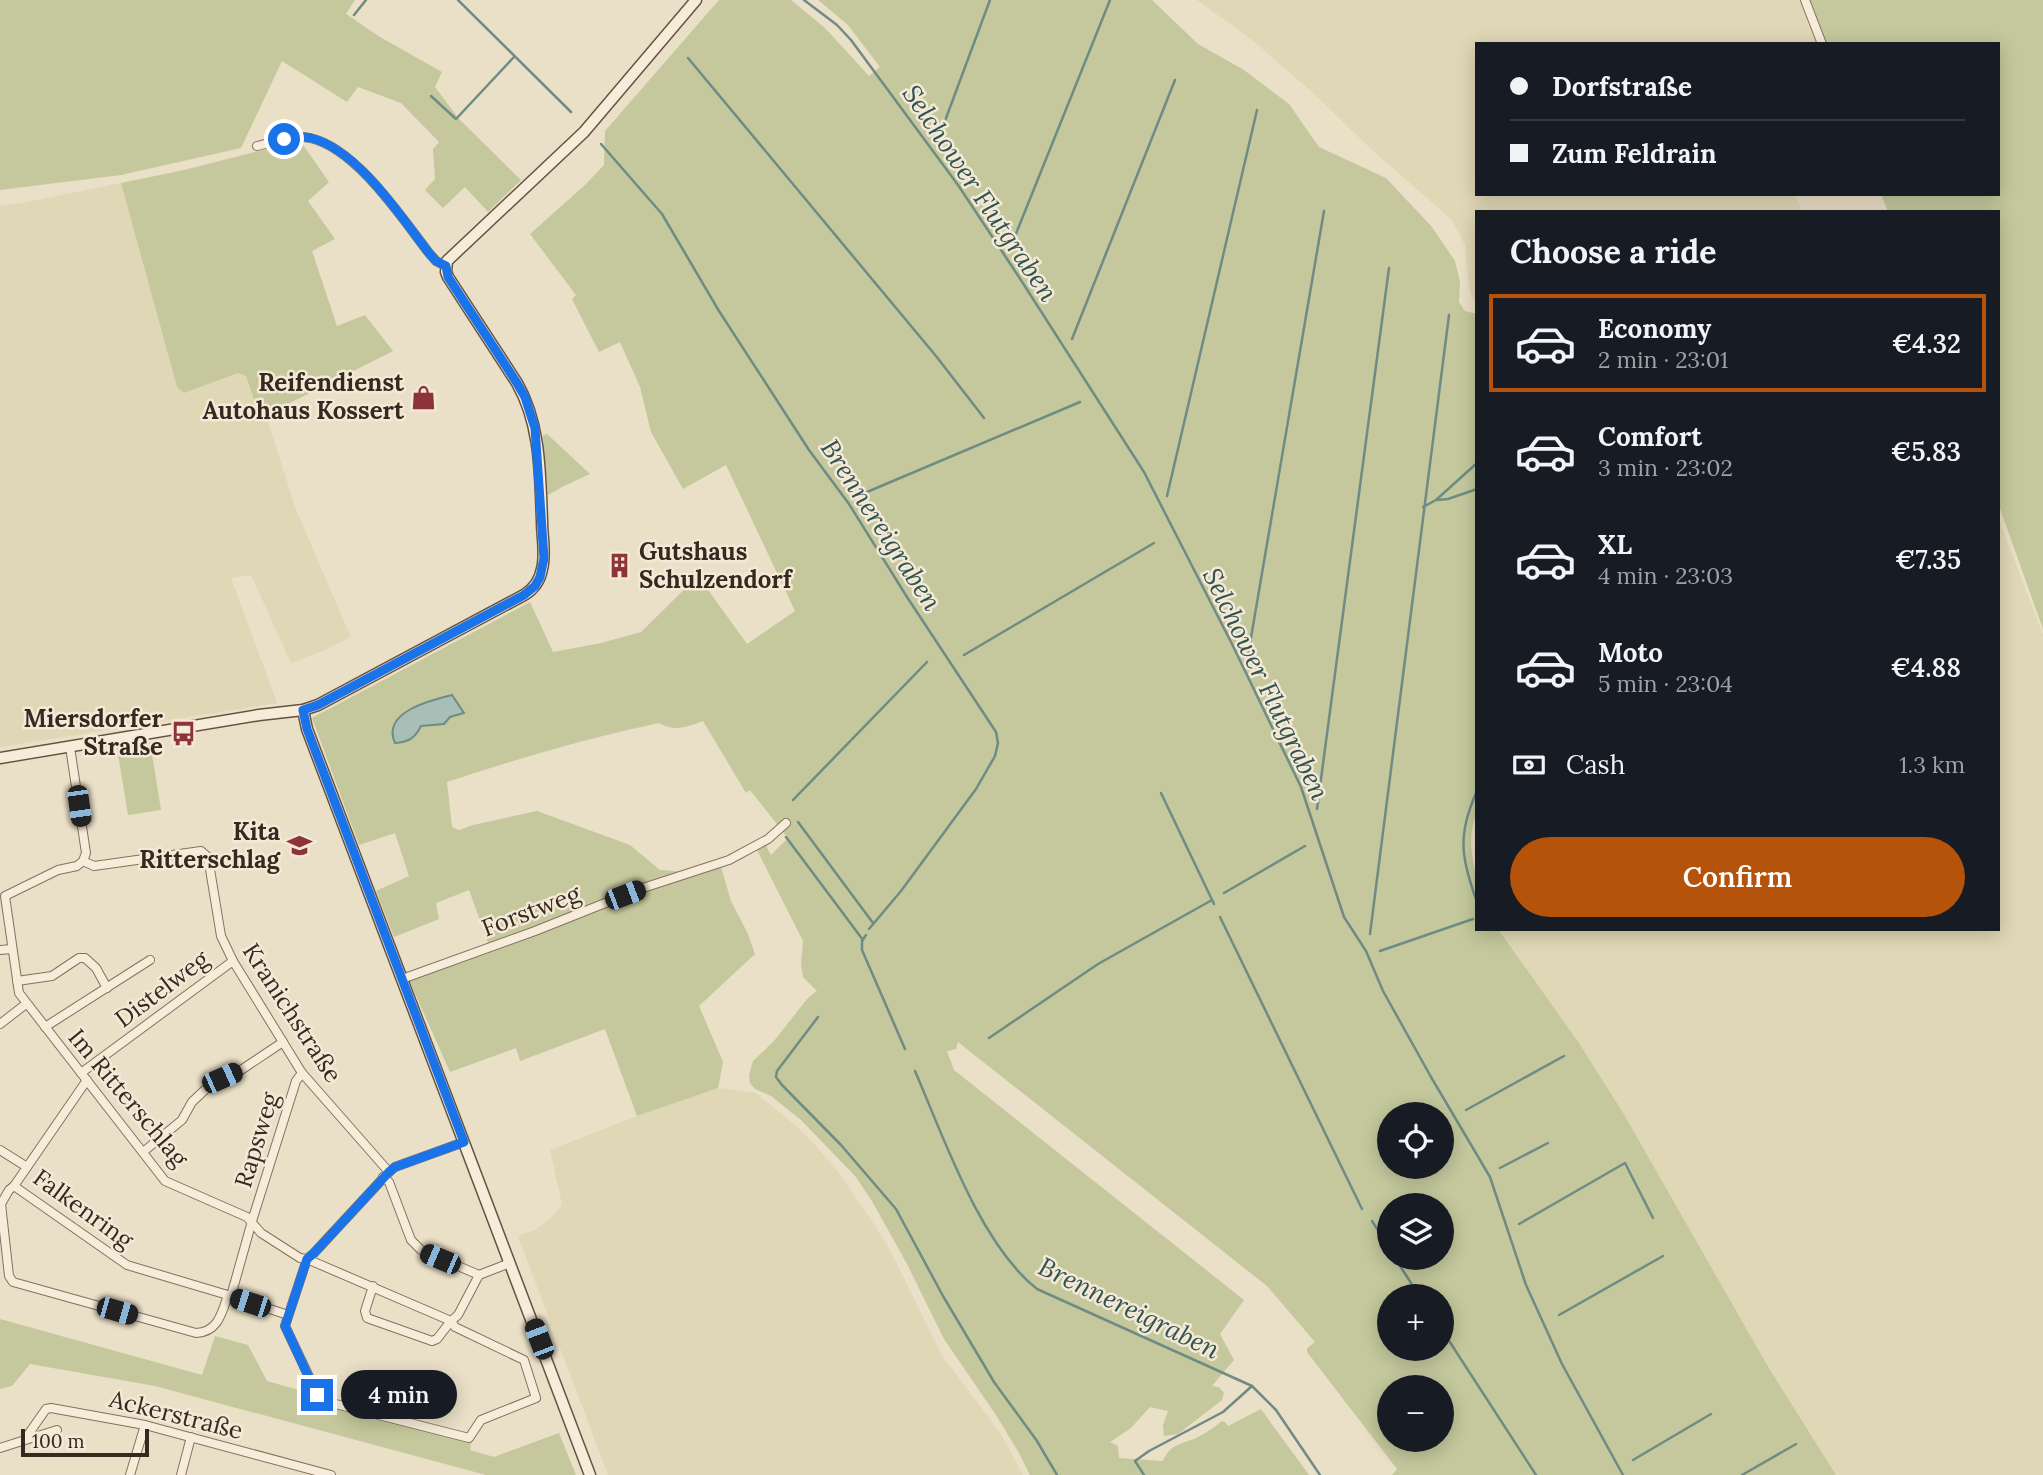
<!DOCTYPE html>
<html lang="en">
<head>
<meta charset="utf-8">
<style>
  body { margin:0; font-family:Lora,serif; background:#20242c; color:#f1f3f6; height:100vh; display:flex; flex-direction:column; font-size:26px; white-space:nowrap }
  * { box-sizing:border-box; margin:0 }
  p { font-size:23px; color:#9ea1a6 }
  .icon { flex:none; width:38px; height:38px; fill:none; stroke:currentColor; stroke-width:2; stroke-linecap:round; stroke-linejoin:round }
  .map { position:relative; flex:1; overflow:hidden }
  .details { position:absolute; left:1475px; top:210px; width:525px; height:721px; display:flex; flex-direction:column; background:#171b24; border-radius:0px; box-shadow:0 4px 18px #0003 }
  .details>* { flex:none }
  .banner { position:absolute; left:1475px; top:42px; width:525px; height:154px; border-radius:0px; box-shadow:0 4px 18px #0003; display:grid; align-content:center; height:154px; padding:0 35px; background:#171b24 }
  .fabs { position:absolute; left:1377px; top:1102px; display:grid; gap:14px }
  .fabs a { display:grid; place-items:center; width:77px; height:77px; border-radius:50%; background:#171b24; box-shadow:0 4px 18px #0003; font-size:35px }
  .scale { position:absolute; left:21px; bottom:18px; width:128px; box-sizing:border-box; padding-left:7px; border:4px solid #362a20; border-top:0; font-size:19px; line-height:24px; white-space:nowrap; color:#362a20; -webkit-text-stroke:5px #f3e9d6; paint-order:stroke }
  .end { position:absolute; width:32px; height:32px; margin:-16px; border:9px solid #1a73e8; background:#fff; box-shadow:0 0 0 4px #fff }
  .from { border-radius:50% }
  .bubble { position:absolute; height:49px; border-radius:24px; background:#171b24; box-shadow:0 4px 18px #0003; font-size:23px; font-weight:600; line-height:49px; text-align:center }
  .car { position:absolute; width:21px; height:42px; margin:-21px -10px; border-radius:9px; box-shadow:0 0 5px 2px #0007; background:linear-gradient(#222 24%,#8ab4d8 0 40%,#222 0 76%,#8ab4d8 0 86%,#222 0) }
  .banner b { display:flex; align-items:center; gap:24px; height:66px; font-size:26px }
  .banner b+b { border-top:2px solid #363941 }
  .banner i { width:18px; height:18px; background:#f1f3f6 }
  ul { padding:0; list-style:none }
  li { display:flex; align-items:center; gap:21px; height:98px; margin:0 14px 10px; padding:0 21px; border:4px solid transparent; border-radius:0px }
  li div { flex:1 }
  li b { display:block; font-size:26px }
  li em { font-style:normal; font-weight:600 }
  li.active { border-color:#b45309 }
  li>.icon { width:63px; height:63px; stroke-width:1.5 }
  h2 { padding:0 35px; font-size:32px; line-height:84px }
  .pay { display:flex; align-items:center; gap:18px; height:77px; padding:0 35px; font-size:26px }
  .pay p { margin-inline-start:auto }
  .action { display:flex; gap:14px; margin-top:auto; padding:14px 35px }
  .action a { flex:1; height:80px; border-radius:42px; background:#b45309; color:#fff; font-size:28px; font-weight:600; line-height:80px; text-align:center }
  .map>svg:first-child { display:block }
  .farmland { fill:#dfd7b5 }
  .green { fill:#c4c89c; fill-rule:evenodd }
  .water { fill:#a8bfb7; stroke:#6f8c84; stroke-width:2 }
  .lines { fill:none; stroke-linecap:round; stroke-linejoin:round }
  .stream { stroke:#6f8c84; stroke-width:2.5 }
  .street-casing { stroke:#85715e; stroke-width:10 }
  .secondary-casing { stroke:#665241; stroke-width:13 }
  .street { stroke:#f6ecd9; stroke-width:8 }
  .secondary { stroke:#f6ecd9; stroke-width:10 }
  .route { stroke:#1a73e8; stroke-width:9 }
  .labels { text-anchor:middle; stroke-width:5; stroke-linejoin:round; paint-order:stroke }
  .poi-label { font-size:24px; font-weight:bold; fill:#362a20; stroke:#f3e9d6; text-anchor:end }
  .street-label { font-size:24px; fill:#362a20; stroke:#f3e9d6 }
  .water-label { font-size:26px; font-style:italic; fill:#315451; stroke:#f3e9d6 }
</style>
</head>
<body>
<div class="map">
<svg width="2043" height="1475" viewBox="0 0 2043 1475">
  <rect width="100%" height="100%" fill="#eadfc7"/>
  <g class="farmland">
    <path d="M1197,0H1800L1818,44H1477V194H1795L1802,212H1477V300L1473,298L1469,290L1465,245L1452,220L1370,148L1311,91L1252,40Z"/>
    <path d="M121,183L177,387L184,393L238,373L246,376L259,414L266,415L296,510L351,637L327,649L291,663L251,575L231,578L277,703L0,747V206L22,203Z"/>
    <path d="M1999,520L2043,635V1475H1836L1767,1365L1625,1116L1579,1043L1498,929H1998Z"/>
    <path d="M718,1088L756,1093L795,1125L816,1146L839,1173L876,1227L893,1256L941,1354L1001,1434L1023,1475H608L518,1236L535,1230L550,1219L562,1204L550,1150L637,1116Z"/>
  </g>
  <g class="green">
    <path d="M0,0H355L346,14L380,37L442,72L435,87L459,119L521,180L488,212L465,187L443,208L425,190L435,179L433,149L439,142L401,103L358,87L347,102L282,61L241,148L121,175L0,190Z"/>
    <path d="M719,0H791L825,28L869,76L880,67L848,25L818,0H1152L1198,44L1244,70L1289,104L1319,147L1386,178L1432,227L1455,261L1460,282L1459,302L1465,311L1477,314V812C1466,840 1473,856 1477,884C1479,898 1477,915 1477,929H1498L1579,1043L1625,1116L1767,1365L1836,1475H1392L1397,1469L1307,1352V1348L1315,1342L1267,1286L958,1042L956,1049L947,1051L954,1070L1244,1300L1220,1334L1234,1360L1212,1386L1219,1387L1224,1393L1222,1400L1178,1434L1164,1436L1163,1425L1168,1411L1150,1407L1131,1428L1110,1442L1118,1446L1119,1458L1163,1461C1171,1443 1180,1445 1196,1438C1205,1434 1214,1427 1222,1421L1225,1422L1228,1426L1261,1409L1309,1475H1030L1019,1453L996,1415L944,1339L907,1264L872,1201L855,1176L801,1120L771,1096L755,1089L750,1083L749,1075L753,1061L774,1041L807,999L817,991L803,977L801,964L803,941L757,850L765,844L771,855L788,838L750,790L746,793L703,721C688,727 674,732 659,723C587,738 517,759 447,782L452,827L459,830L473,825L537,811L630,845L660,870L702,873L721,867L731,901L748,934L755,954L699,1006L723,1062L718,1088L637,1116L605,1029L520,1061L516,1048L450,1072L409,980L491,951L469,890L436,903L439,919L394,937L376,891L409,876L395,833L359,845L312,718L530,602L553,652L601,643L641,632L698,576L747,644L795,611L726,465L683,489L651,432L640,387L620,342L599,352L572,299L576,295L530,234L585,185L604,165L605,131ZM1390,1115H1442V1167H1390ZM1390,1206H1442V1258H1390ZM1390,1297H1442V1349H1390ZM1390,1388H1442V1440H1390Z"/>
    <path d="M1809,0H2043V629L1999,506L1998,212H1888L1881,194H1998V44H1825Z"/>
    <path d="M301,142L329,182L308,201L335,239L312,251L337,326L365,315L393,351L266,415L259,414L246,376L238,373L184,393L177,387L121,183L184,170L286,144Z"/>
    <path d="M547,434L590,474L564,486L548,495L543,435Z"/>
    <path d="M150,742L161,810L128,815L117,748Z"/>
    <path d="M0,1319L202,1375L215,1336L248,1345L267,1381L313,1394L319,1403L471,1443L470,1450L494,1457L559,1433L576,1475H486L155,1386L30,1364L12,1386L0,1389Z"/>
  </g>
  <path class="water" d="M452,695L464,713L450,717L444,724L421,726C415,738 409,742 395,743C381,712 431,700 452,695Z"/>
  <g class="lines">
    <g class="stream">
      <path d="M458,0L571,112"/>
      <path d="M804,0L837,25L851,40L958,185L1017,274L1144,472L1232,644L1301,787L1344,917L1366,951L1383,991L1431,1077L1490,1177L1526,1285L1562,1364L1623,1475"/>
      <path d="M354,15L366,0"/>
      <path d="M688,58L936,356L984,418"/>
      <path d="M431,96L456,119L514,57"/>
      <path d="M939,137L990,0"/>
      <path d="M601,144L662,214L719,311L809,450L849,504L907,597L996,732L998,743L995,756L976,789L901,891L869,929"/>
      <path d="M1013,241L1110,0"/>
      <path d="M1072,339L1175,80"/>
      <path d="M867,492L1080,402"/>
      <path d="M1167,496L1257,110"/>
      <path d="M1437,500L1448,499L1477,489"/>
      <path d="M1423,507L1436,500L1477,463"/>
      <path d="M964,655L1154,543"/>
      <path d="M1248,655L1324,211"/>
      <path d="M1477,791C1457,835 1461,858 1477,902"/>
      <path d="M1161,793L1214,904"/>
      <path d="M793,800L927,662"/>
      <path d="M1317,809L1389,268"/>
      <path d="M798,822L873,923"/>
      <path d="M786,837L863,940"/>
      <path d="M1224,893L1305,846"/>
      <path d="M1220,917L1362,1209"/>
      <path d="M1370,934L1449,315"/>
      <path d="M866,935L862,941V950L905,1049"/>
      <path d="M1380,951L1473,919"/>
      <path d="M818,1017L777,1071L776,1077L782,1085L841,1145L896,1209L943,1296L994,1382L1037,1441L1057,1475"/>
      <path d="M989,1038L1098,964L1212,900"/>
      <path d="M915,1071C944,1138 980,1244 1037,1289L1252,1386L1276,1410L1320,1475"/>
      <path d="M1466,1110L1564,1056"/>
      <path d="M1500,1168L1548,1143"/>
      <path d="M1372,1221L1390,1249"/>
      <path d="M1519,1224L1625,1163L1653,1218"/>
      <path d="M1395,1258L1420,1297"/>
      <path d="M1559,1315L1663,1256"/>
      <path d="M1442,1330L1536,1475"/>
      <path d="M1633,1460L1711,1414"/>
      <path d="M1144,1475L1135,1461L1149,1451L1223,1412L1252,1386"/>
      <path d="M1742,1475L1796,1444"/>
    </g>
    <defs>
      <g id="street">
        <path d="M1805,0L1822,44"/>
        <path d="M257,146C274,142 293,134 310,138C356,148 402,218 429,253L436,261L446,266"/>
        <path d="M70,747L86,853L83,861L77,866L58,870L5,896L19,993L165,1181L247,1217L261,1233L300,1258L307,1259L314,1253L389,1172L395,1167L464,1142"/>
        <path d="M83,861L94,866L201,851L208,857L221,936L233,961L302,1073L389,1172"/>
        <path d="M0,950L12,949"/>
        <path d="M402,979L535,931L643,888L729,860L768,839L786,823"/>
        <path d="M17,981L52,976L79,958H85L96,968L107,988"/>
        <path d="M0,1024L26,1004"/>
        <path d="M45,1027L150,960"/>
        <path d="M81,1073L233,961"/>
        <path d="M87,1080L14,1186L127,1265L231,1296L252,1221L296,1081L302,1073"/>
        <path d="M0,1150L27,1167"/>
        <path d="M143,1152L182,1120L192,1102L210,1085L241,1070L283,1042"/>
        <path d="M383,1177L389,1182L411,1240L421,1250L479,1275"/>
        <path d="M14,1186L9,1190L1,1204L9,1276L13,1282L196,1333C218,1332 222,1313 228,1295"/>
        <path d="M373,1286L365,1311L367,1318L432,1341L437,1339L451,1321L455,1327L524,1360L536,1398L481,1420L469,1438L320,1400L285,1326L307,1259L451,1321L458,1315L479,1275L510,1263"/>
        <path d="M231,1296L288,1315"/>
        <path d="M25,1439L46,1409L51,1408L145,1425L331,1475"/>
        <path d="M0,1448L57,1430"/>
        <path d="M130,1475L145,1425"/>
        <path d="M181,1475L191,1437"/>
      </g>
      <g id="secondary">
        <path d="M303,710L307,729L590,1475"/>
        <path d="M0,758L259,715L303,710L318,705L524,595C534,589 540,580 542,569C546,554 542,536 542,521C540,474 541,425 517,383L448,277L446,272L447,261L584,132L696,0"/>
      </g>
    </defs>
    <use href="#street" class="street-casing"/>
    <use href="#secondary" class="secondary-casing"/>
    <use href="#street" class="street"/>
    <use href="#secondary" class="secondary"/>
  </g>
  <g class="lines">
    <path class="route" d="M284,139C293,138 302,136 311,138C358,150 401,217 429,253L436,261L446,266L448,277L517,383L525,397L535,428L544,558L540,577L535,586L524,595L318,705L303,710L307,729L464,1142L395,1167L389,1172L314,1253L307,1259L285,1326L317,1395"/>
  </g>
  <defs>
    <symbol id="shop-bare" viewBox="-9 -9 18 18"><path d="M-5-2.5h2.3a2.7 3.5 0 0 1 5.4 0H5L5.5 6h-11ZM-1.5-2.5h3a1.5 2.3 0 0 0-3 0Z" fill="#8e3337" stroke="#f3e9d6" stroke-width="2.5" paint-order="stroke"/></symbol>
    <symbol id="building-bare" viewBox="-9 -9 18 18"><path d="M-4-6H4V6H1V3H-1V6H-4ZM-2.5-4.3h1.7v1.8h-1.7ZM.8-4.3h1.7v1.8H.8ZM-2.5-1h1.7V.8h-1.7ZM.8-1h1.7V.8H.8Z" fill="#8e3337" stroke="#f3e9d6" stroke-width="2.5" paint-order="stroke"/></symbol>
    <symbol id="bus-bare" viewBox="-9 -9 18 18"><path d="M-5-6H5V4H4V6H2V4H-2V6H-4V4H-5ZM-3.5-4V0h7V-4ZM-3.5 1.2v1.5H-2V1.2ZM2 1.2v1.5H3.5V1.2Z" fill="#8e3337" stroke="#f3e9d6" stroke-width="2.5" paint-order="stroke"/></symbol>
    <symbol id="school-bare" viewBox="-9 -9 18 18"><path d="M0-5L7-2L0 1L-7-2ZM-4 1L0 2.5L4 1V4Q0 6-4 4Z" fill="#8e3337" stroke="#f3e9d6" stroke-width="2.5" paint-order="stroke"/></symbol>
  </defs>
  <g fill-rule="evenodd">
    <use href="#shop-bare" x="406" y="380" width="35" height="35"/>
    <use href="#building-bare" x="602" y="548" width="35" height="35"/>
    <use href="#bus-bare" x="166" y="716" width="35" height="35"/>
    <use href="#school-bare" x="282" y="828" width="35" height="35"/>
  </g>
  <g class="labels">
    <g class="poi-label">
      <text x="404" y="391">Reifendienst<tspan x="404" dy="28">Autohaus Kossert</tspan></text>
      <text x="639" y="560" text-anchor="start">Gutshaus<tspan x="639" dy="28">Schulzendorf</tspan></text>
      <text x="163" y="727">Miersdorfer<tspan x="163" dy="28">Straße</tspan></text>
      <text x="280" y="840">Kita<tspan x="280" dy="28">Ritterschlag</tspan></text>
    </g>
    <g class="street-label">
      <text transform="translate(531 911) rotate(-21)" y="8">Forstweg</text>
      <text transform="translate(162 989) rotate(-37)" y="8">Distelweg</text>
      <text transform="translate(292 1013) rotate(57)" y="8">Kranichstraße</text>
      <text transform="translate(128 1098) rotate(50)" y="8">Im Ritterschlag</text>
      <text transform="translate(257 1140) rotate(-73)" y="8">Rapsweg</text>
      <text transform="translate(83 1209) rotate(36)" y="8">Falkenring</text>
      <text transform="translate(176 1415) rotate(14)" y="8">Ackerstraße</text>
    </g>
    <g class="water-label">
      <text transform="translate(980 193) rotate(56)" y="9">Selchower Flutgraben</text>
      <text transform="translate(881 525) rotate(57)" y="9">Brennereigraben</text>
      <text transform="translate(1266 684) rotate(64)" y="9">Selchower Flutgraben</text>
      <text transform="translate(1129 1308) rotate(26)" y="9">Brennereigraben</text>
    </g>
  </g>
</svg>
<div class="fabs">
<a><svg class="icon" aria-label="locate" viewBox="0 0 24 24"><circle cx="12" cy="12" r="6"/><path d="M12 2v4M12 18v4M2 12h4M18 12h4"/></svg></a>
<a><svg class="icon" aria-label="layers" viewBox="0 0 24 24"><path d="M12 4l9 5-9 5-9-5zM3 14l9 5 9-5"/></svg></a>
<a>+</a>
<a>−</a>
</div>
<div class="scale">100 m</div>
<i class="end from" style="left:284px;top:139px"></i>
<i class="end" style="left:317px;top:1395px"></i>
<div class="bubble" style="left:341px;top:1370px;width:116px">4 min</div>
<i class="car" style="left:79px;top:806px;rotate:172deg"></i>
<i class="car" style="left:625px;top:895px;rotate:69deg"></i>
<i class="car" style="left:222px;top:1078px;rotate:66deg"></i>
<i class="car" style="left:440px;top:1259px;rotate:293deg"></i>
<i class="car" style="left:250px;top:1303px;rotate:288deg"></i>
<i class="car" style="left:117px;top:1311px;rotate:106deg"></i>
<i class="car" style="left:539px;top:1339px;rotate:339deg"></i>
<div class="banner">
<b><i class="from"></i>Dorfstraße</b>
<b><i></i>Zum Feldrain</b>
</div>
<section class="details">
<h2>Choose a ride</h2>
<ul>
<li class="active"><svg class="icon" aria-label="car" viewBox="0 0 24 24"><path d="M5 17H2v-5l4-1 3-4h7l3 4 3 1v5h-3M9 17h6M6 11h13"/><circle cx="7" cy="17" r="2"/><circle cx="17" cy="17" r="2"/></svg><div><b>Economy</b><p>2 min · 23:01</p></div><em>€4.32</em></li>
<li><svg class="icon" aria-label="car" viewBox="0 0 24 24"><path d="M5 17H2v-5l4-1 3-4h7l3 4 3 1v5h-3M9 17h6M6 11h13"/><circle cx="7" cy="17" r="2"/><circle cx="17" cy="17" r="2"/></svg><div><b>Comfort</b><p>3 min · 23:02</p></div><em>€5.83</em></li>
<li><svg class="icon" aria-label="car" viewBox="0 0 24 24"><path d="M5 17H2v-5l4-1 3-4h7l3 4 3 1v5h-3M9 17h6M6 11h13"/><circle cx="7" cy="17" r="2"/><circle cx="17" cy="17" r="2"/></svg><div><b>XL</b><p>4 min · 23:03</p></div><em>€7.35</em></li>
<li><svg class="icon" aria-label="car" viewBox="0 0 24 24"><path d="M5 17H2v-5l4-1 3-4h7l3 4 3 1v5h-3M9 17h6M6 11h13"/><circle cx="7" cy="17" r="2"/><circle cx="17" cy="17" r="2"/></svg><div><b>Moto</b><p>5 min · 23:04</p></div><em>€4.88</em></li>
</ul>
<div class="pay"><svg class="icon" aria-label="cash" viewBox="0 0 24 24"><path d="M3 7h18v10H3z"/><circle cx="12" cy="12" r="2"/></svg>Cash<p>1.3 km</p></div>
<div class="action"><a>Confirm</a></div>
</section>
</div>
</body>
</html>
